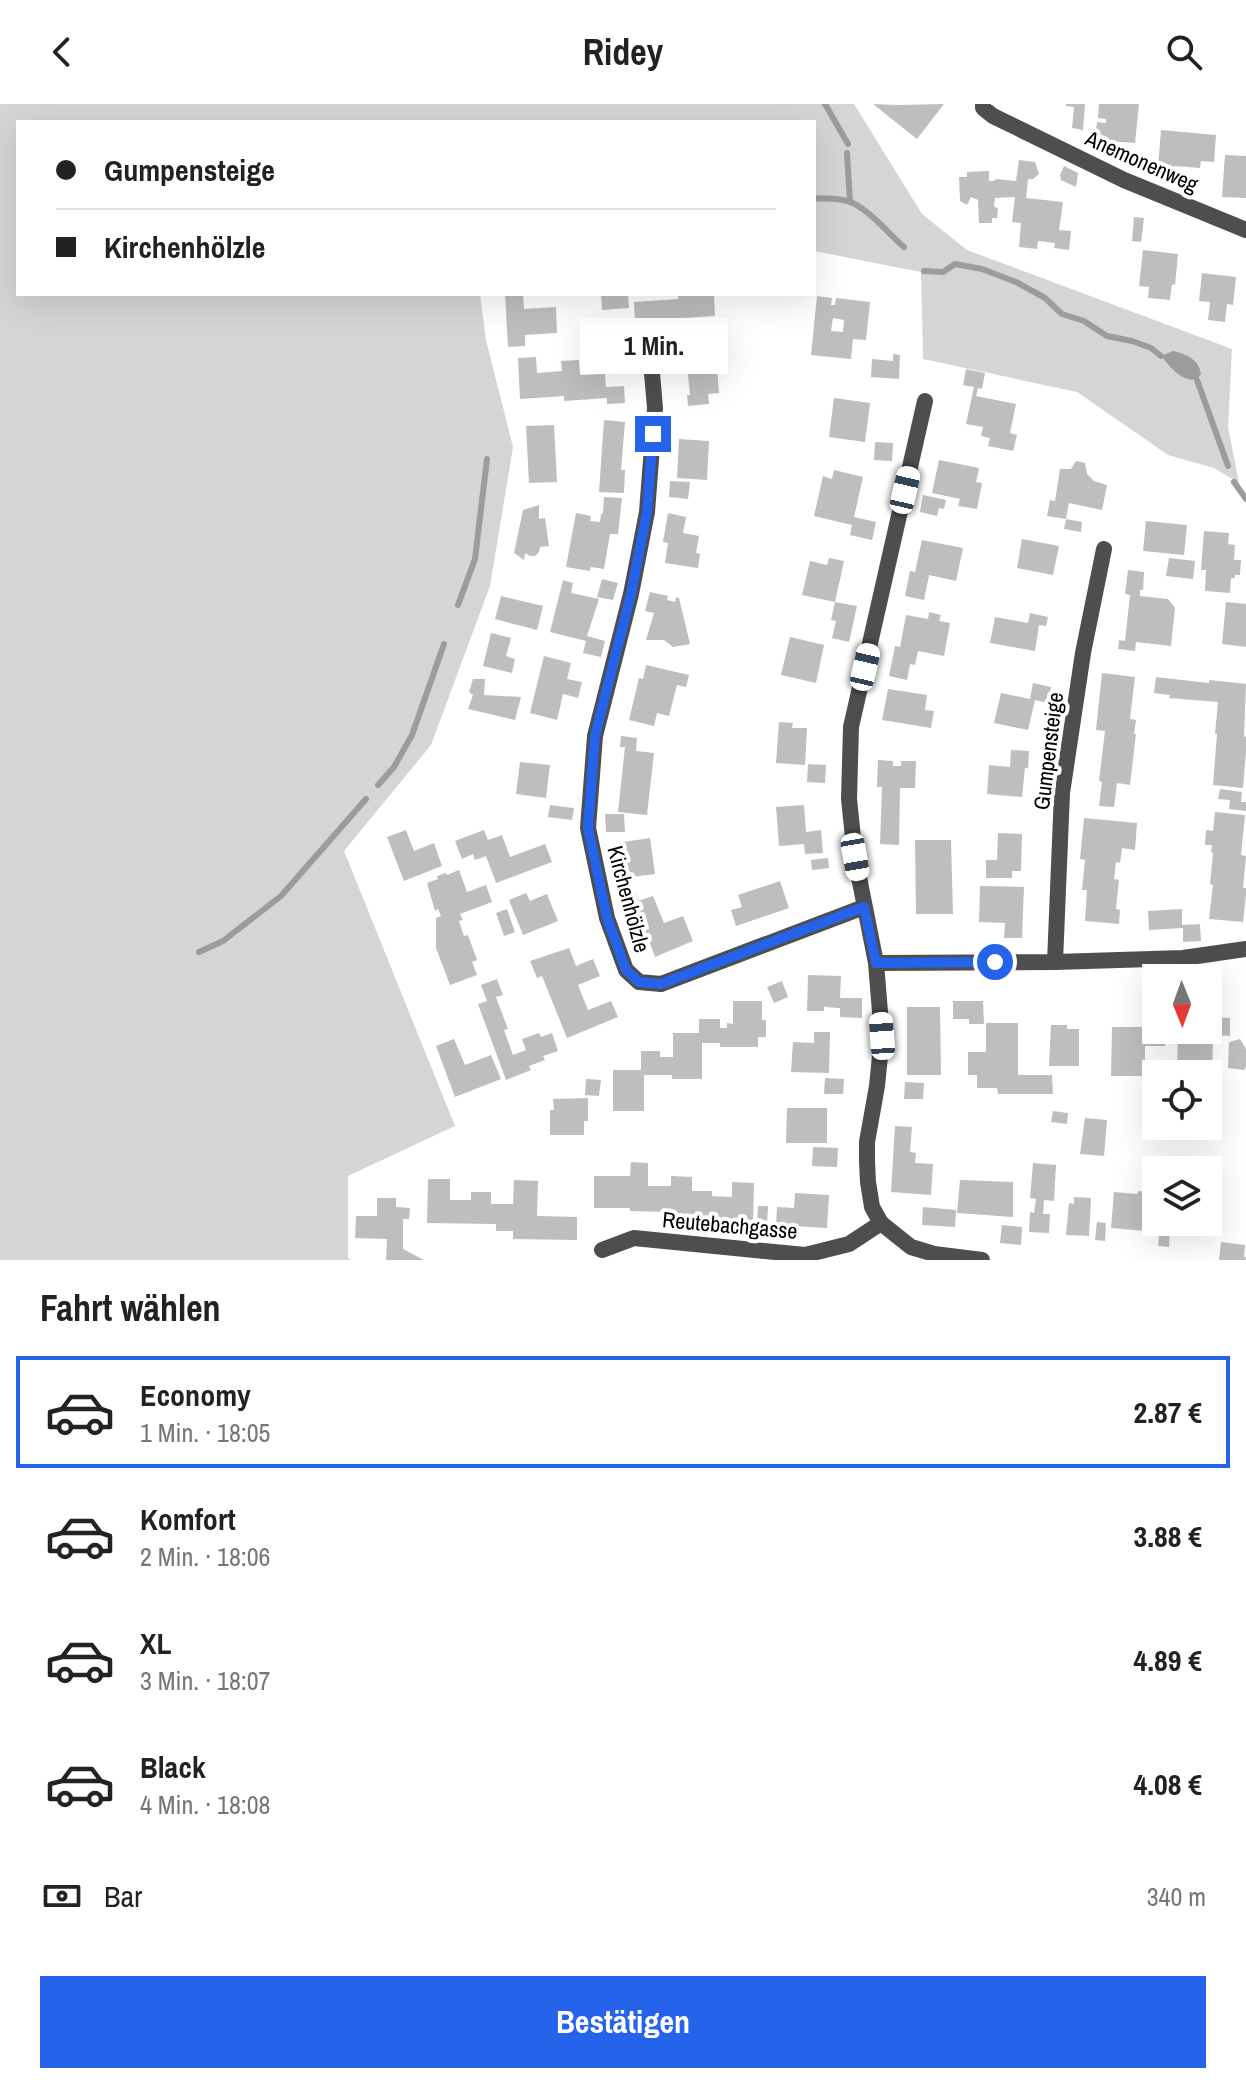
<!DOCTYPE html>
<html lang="de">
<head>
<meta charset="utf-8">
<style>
  body { margin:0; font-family:"Archivo Narrow",sans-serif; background:#f2f2f2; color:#222; height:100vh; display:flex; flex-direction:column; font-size:30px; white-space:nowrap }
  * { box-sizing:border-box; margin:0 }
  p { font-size:26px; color:#767676 }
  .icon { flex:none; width:44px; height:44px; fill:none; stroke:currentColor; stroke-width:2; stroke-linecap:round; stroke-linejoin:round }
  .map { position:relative; height:1156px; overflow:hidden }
  .details { display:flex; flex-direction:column; background:#fff; flex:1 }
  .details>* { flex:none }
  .top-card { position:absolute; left:16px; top:16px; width:800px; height:176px; border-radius:0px; box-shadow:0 8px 32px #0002; display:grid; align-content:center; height:176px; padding:0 40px; background:#fff }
  .needle { width:52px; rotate:179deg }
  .controls { position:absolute; left:1142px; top:860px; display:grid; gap:16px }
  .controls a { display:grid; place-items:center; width:80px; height:80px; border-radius:0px; background:#fff; box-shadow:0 8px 32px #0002; font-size:40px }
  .end { position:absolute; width:36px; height:36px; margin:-18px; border:10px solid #2563eb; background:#fff; box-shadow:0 0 0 4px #fff }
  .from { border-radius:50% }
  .bubble { position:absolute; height:56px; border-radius:0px; background:#fff; box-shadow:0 8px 32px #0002; font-size:26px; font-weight:700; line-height:56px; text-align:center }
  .car { position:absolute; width:24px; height:48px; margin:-24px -12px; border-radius:10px; box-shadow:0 0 6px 2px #0007; background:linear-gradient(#fff 24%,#345 0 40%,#fff 0 76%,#345 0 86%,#fff 0) }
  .top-card b { display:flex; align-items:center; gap:28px; height:76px; font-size:30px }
  .top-card b+b { border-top:2px solid #e0e0e0 }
  .top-card i { width:20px; height:20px; background:#222 }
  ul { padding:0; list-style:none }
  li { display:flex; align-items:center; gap:24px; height:112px; margin:0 16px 12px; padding:0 24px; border:4px solid transparent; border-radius:0px }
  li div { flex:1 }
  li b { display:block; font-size:30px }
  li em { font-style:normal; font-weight:700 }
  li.active { border-color:#2563eb }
  li>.icon { width:72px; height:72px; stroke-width:1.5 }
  h2 { padding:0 40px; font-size:36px; line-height:96px }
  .pay { display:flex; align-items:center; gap:20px; height:88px; padding:0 40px; font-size:30px }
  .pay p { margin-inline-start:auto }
  .cta { display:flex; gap:16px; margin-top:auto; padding:16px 40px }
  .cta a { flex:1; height:92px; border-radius:0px; background:#2563eb; color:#fff; font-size:32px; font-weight:700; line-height:92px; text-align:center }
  header { display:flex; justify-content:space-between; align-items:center; height:104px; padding:0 40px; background:#fff; font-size:36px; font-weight:700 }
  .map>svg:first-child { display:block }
  .green { fill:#d5d5d5 }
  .water { fill:#9c9c9c }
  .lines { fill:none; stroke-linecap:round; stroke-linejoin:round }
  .stream { stroke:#9c9c9c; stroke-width:6 }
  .building { fill:#bebebe; fill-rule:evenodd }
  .minor { stroke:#4e4e4e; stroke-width:16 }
  .route { stroke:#2563eb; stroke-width:10 }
  .labels { text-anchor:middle; stroke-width:8; stroke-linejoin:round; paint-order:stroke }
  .street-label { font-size:22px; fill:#000; stroke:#fff }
</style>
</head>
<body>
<header><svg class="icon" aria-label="back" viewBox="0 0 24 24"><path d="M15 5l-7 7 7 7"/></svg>Ridey<svg class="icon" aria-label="search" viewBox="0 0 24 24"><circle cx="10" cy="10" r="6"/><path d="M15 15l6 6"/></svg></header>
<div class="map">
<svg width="1246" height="1156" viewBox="0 0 1246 1156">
  <rect width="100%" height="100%" fill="#fff"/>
  <path class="green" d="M0,0H854L922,110L967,146L1232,245L1228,323L1239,379L1214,364L1168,351L1077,288L923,255L921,168L814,147V18H18V190H480L486,236L513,343L490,482L431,641L344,747L455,1022L348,1072V1154L352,1156H0Z"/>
  <path class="water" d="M1173,247C1186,250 1199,255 1201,270L1197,276C1178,276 1172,264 1161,252Z"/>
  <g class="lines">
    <g class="stream">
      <path d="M825,0L848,40"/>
      <path d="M847,49L850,97"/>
      <path d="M814,94C825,95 837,94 847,97C865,101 889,130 904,143"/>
      <path d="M924,167L943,168L955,160L982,165L1016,178L1045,194L1062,210L1084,217L1107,232L1132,237L1151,244L1161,252"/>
      <path d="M1197,276L1228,362"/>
      <path d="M1234,378L1246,395"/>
      <path d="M458,501L475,455L487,355"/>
      <path d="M378,681L394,663L412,631L444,540"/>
      <path d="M199,848L223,837L281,792L366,695"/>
    </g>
  </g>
  <g class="building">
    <path d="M873,0L898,1L944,0L917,35Z"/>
    <path d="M1066,0H1085L1083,26L1072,24L1074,3L1066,2Z"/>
    <path d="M1099,0H1139L1135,39L1095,36L1097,18L1106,19V15L1098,14Z"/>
    <path d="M1161,26L1216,31L1214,58L1201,57L1200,64L1174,62V65L1158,63Z"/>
    <path d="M1225,51L1246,52V94L1222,93Z"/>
    <path d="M1019,56L1035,58L1039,70L1033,75H1028L1026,94L1063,98L1059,126L1071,127L1069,146L1054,144L1055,139L1038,137L1037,145L1019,143L1021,119L1012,118L1015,93L995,94L994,102L998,105L997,114H992V119H979L978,96L971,93L967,101L960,97L959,73H967V68L989,67V77H994L996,75L1016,77Z"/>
    <path d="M1064,62L1078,69L1076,83L1061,76L1060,71Z"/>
    <path d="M1134,113L1144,114L1141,138L1132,137Z"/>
    <path d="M1143,146L1178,150L1175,181L1172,180L1170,196L1148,194L1149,183L1139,182Z"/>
    <path d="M1202,169L1236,173L1233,201L1227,200L1225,218L1208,216L1210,198L1199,197Z"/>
    <path d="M505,190H523L524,205L556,203L557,229L525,231V242L508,243Z"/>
    <path d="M601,190H628L629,204L602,206Z"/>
    <path d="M678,190H714L715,212L635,217L634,198L678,195Z"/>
    <path d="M817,192L832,194L831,201H835L836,194L870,198L866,236L853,235L851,255L811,251ZM833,214L844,216L843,228L831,227Z"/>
    <path d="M620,242L621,259L604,260L603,243Z"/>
    <path d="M716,248L719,289L708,290L709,300L688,302L687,291H690L686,251Z"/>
    <path d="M893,250L900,251L899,275L871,273L872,255L893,257Z"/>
    <path d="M536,253L537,269L562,267L561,257L579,256L580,271L605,270L606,283L624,282L625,299L607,300V294L564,297V292L520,295L518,254Z"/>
    <path d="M966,265L985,269L982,285L978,284L976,292L1016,300L1010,329L1017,331L1013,347L988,342L990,334L981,332L983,323L966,320L974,283L963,281Z"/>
    <path d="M834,294L870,299L865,338L829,333Z"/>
    <path d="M604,316L625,318L621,366H625L624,389L599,388Z"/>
    <path d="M554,321L557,378L529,379L526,322Z"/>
    <path d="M679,335L709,337L707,376L677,374Z"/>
    <path d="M875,338L893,339L892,357L874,356Z"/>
    <path d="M939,356L979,364L976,378L982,379L977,405L958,402L960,395L932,389Z"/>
    <path d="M1076,357L1085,359L1087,370L1094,377L1107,381L1102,406L1069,399L1066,415L1047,412L1050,396L1055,397L1060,365H1071Z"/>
    <path d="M834,366L863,373L854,413L876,418L872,436L850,431L852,421L814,412L823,372L832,375Z"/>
    <path d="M670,377L690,378L688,395L669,393Z"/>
    <path d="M923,391L946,396L944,405L939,404L937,412L920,408Z"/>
    <path d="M604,393L622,394L618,430H610L604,465L591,463L590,467L566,463L576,409L591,412L590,417L600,418L601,410L603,409Z"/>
    <path d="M539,401V415L545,414L549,442L540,443L539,448L535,452H530L525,449L524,456L514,449L523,406Z"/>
    <path d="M668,409L686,413L683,429L699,432L696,449L700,450L698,464L665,459L668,439L663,438Z"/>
    <path d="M1066,415L1082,418L1081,428L1064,425Z"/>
    <path d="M1146,417L1187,421L1184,451L1143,447Z"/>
    <path d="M1204,427L1229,429L1228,440L1235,441L1234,456H1241L1240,471H1235V474H1231L1230,489L1205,487L1206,466H1201Z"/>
    <path d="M1022,435L1059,442L1053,471L1017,464Z"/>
    <path d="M922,436L963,444L956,477L929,471L924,496L905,492L910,467L915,468Z"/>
    <path d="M829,454L844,457L835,498L802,491L810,457L827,461Z"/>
    <path d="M1169,454L1195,457L1193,475L1166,472Z"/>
    <path d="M1128,466L1144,468L1143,486H1140V492L1168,495L1175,504L1171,542L1136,538L1135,547L1118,545L1119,536L1125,537L1130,491L1125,490Z"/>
    <path d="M602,475L618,479L613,496L597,493Z"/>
    <path d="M563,476L573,479L571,489L599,495L587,532L605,537L601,553L583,549L586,537L550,528Z"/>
    <path d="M650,488L668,492L667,496L675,498L676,493L679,494L690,540L673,543L664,536H646L654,509L645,507Z"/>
    <path d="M501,492L543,502L537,526L495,515Z"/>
    <path d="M835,498L857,502L849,538L832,534L836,517L831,516Z"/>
    <path d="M1226,498L1246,500V543L1222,540Z"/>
    <path d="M929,508L941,511L939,517L950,519L944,552L918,547L915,561L910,560L907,576L889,572L895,542L900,543L906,511L928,515Z"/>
    <path d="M1030,509L1048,513L1046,522L1039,521L1035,547L990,539L995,513L1028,519Z"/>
    <path d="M491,529L511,534L506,552L515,555L512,569L483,562Z"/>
    <path d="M790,533L824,541L816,579L781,571Z"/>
    <path d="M544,552L571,559L567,575L582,578L578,594L563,590L557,616L530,609Z"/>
    <path d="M646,561L689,571L686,583L677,581L669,612L657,609L654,622L629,616L639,574L643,575Z"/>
    <path d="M1102,569L1135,573L1130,615L1136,616L1134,630H1136L1130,681L1117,679L1114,703L1099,702L1102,678L1099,677L1105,627L1096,626Z"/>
    <path d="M1156,573L1209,579V576L1246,580L1244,632L1246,633V648L1243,684L1213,681L1217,630H1215L1218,598L1169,594L1170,591L1154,589Z"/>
    <path d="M473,575H485L484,591L521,593L515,616L468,605L473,591L469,588Z"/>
    <path d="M1033,579L1051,583L1048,599L1035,596L1028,626L994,619L1001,589L1030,595Z"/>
    <path d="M888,585L927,591L925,606L934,607L931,624L882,616Z"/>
    <path d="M779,618L793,619L792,624H807L805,661L776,659Z"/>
    <path d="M621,632L637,634L636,647L654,649L647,711L618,708L625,643H620Z"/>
    <path d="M1011,646L1029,647L1028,664H1025L1022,693L987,690L989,661L1010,663Z"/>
    <path d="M878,656L893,657V662H901V657H916L915,684H900L899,741L880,740L882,683H877Z"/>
    <path d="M520,658L550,661L546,694L516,690Z"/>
    <path d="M808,660L826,661L825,679L807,678Z"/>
    <path d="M1220,685L1242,688L1241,698H1246V707L1229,705L1230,696L1218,695Z"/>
    <path d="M550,701L574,704L572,716L548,713Z"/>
    <path d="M804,701L806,728L821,726L823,749L805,750L804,740L779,742L776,703Z"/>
    <path d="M1215,708L1245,711L1241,751L1246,752L1243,784H1246V790L1243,818L1209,815L1213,781L1210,780L1213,749L1211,748L1212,741H1205L1206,726L1213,727Z"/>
    <path d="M605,710H624L625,728H606Z"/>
    <path d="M1084,714L1137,719L1135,746L1122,744L1120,759L1116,758L1114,775L1119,776L1116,805L1120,806L1119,820L1085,817L1087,786H1082L1085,756L1080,755Z"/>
    <path d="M406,726L414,747L434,739L442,762L404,777L387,733Z"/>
    <path d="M484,726L488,736L502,731L510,753L545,740L552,758L496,779L486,752L475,756L473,750L462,755L455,737Z"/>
    <path d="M998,729L1022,730L1021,767H1012V774H986V756H997Z"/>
    <path d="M650,734L655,770L622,774L617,739Z"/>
    <path d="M915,736H951L953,810H916Z"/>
    <path d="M828,754L829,764L812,766L811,756Z"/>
    <path d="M459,766L467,788L486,781L492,798L460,810L463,816L459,817L464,832L468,831L477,856L472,858L477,871L450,881L436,844V814L441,812L438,805L435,807L427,779L438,775L437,772L446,769L447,771Z"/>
    <path d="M780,777L789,804L736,822L731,806L742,803L738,791Z"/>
    <path d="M980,782L1024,783L1022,834H1004L1005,819L979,818Z"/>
    <path d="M635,788L638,797L653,792L664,819L683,812L693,837L655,853L645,826L649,825L643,808L629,814L621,793Z"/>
    <path d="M526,789L530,797L547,790L558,817L523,831L509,796Z"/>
    <path d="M507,805L515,828L504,832L496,809Z"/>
    <path d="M1182,805V821L1200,820L1201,837L1183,838V824L1149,826L1148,807Z"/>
    <path d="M569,844L576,862L593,855L600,872L578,881L588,906L611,897L618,913L567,934L542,872L537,874L530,857Z"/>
    <path d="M808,871L841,872L840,894H862V914L840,913V904L824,903V907H807Z"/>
    <path d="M497,875L503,891L496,893L508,925L504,926L513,951L526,946L522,935L539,929L541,933L552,929L558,947L543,952L545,956L529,962L531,966L506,976L478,900L487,897L481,881Z"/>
    <path d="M782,877L788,893L774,899L767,883Z"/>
    <path d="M733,897H762V916H766V933H758V943H720V939H702V975H672V971H644V1007H613V966H641V947H660V953H673V929H699V915H720V924H727V919L733,920Z"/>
    <path d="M953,897H983L984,920H969V915H953Z"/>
    <path d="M907,903H940L941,971H907Z"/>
    <path d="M1214,913L1230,914V932L1213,931L1212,979H1208V970H1177L1178,926H1208V921H1214Z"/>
    <path d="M1147,916H1156V926H1166L1165,942H1145V972H1111L1112,923H1147Z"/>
    <path d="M986,919H1018V971H1052L1053,990H998L997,984H977V971H968V948H986Z"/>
    <path d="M1051,921H1067V925H1079V962H1049Z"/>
    <path d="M814,928H830L829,969L791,968L793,938L814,939Z"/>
    <path d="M454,935L465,961L491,951L501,975L455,993L436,942Z"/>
    <path d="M1240,935L1246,945V963L1244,966L1228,964L1229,938Z"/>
    <path d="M825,974L844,975L843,990H824Z"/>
    <path d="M586,975L601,976L599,992L585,991Z"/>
    <path d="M905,978L924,979L923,995H904Z"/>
    <path d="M588,994V1017H584V1031H550V1006H554L553,995Z"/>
    <path d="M787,1004H827V1039H786Z"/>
    <path d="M1053,1007L1068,1009L1067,1020L1051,1018Z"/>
    <path d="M1085,1014L1107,1016L1104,1052L1080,1050Z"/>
    <path d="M895,1022L912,1023L910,1048L916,1049L915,1059L933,1060L931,1091L891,1088Z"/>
    <path d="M813,1043L838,1044L837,1063L812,1062Z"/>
    <path d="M631,1058L648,1059V1082H671V1072L692,1073V1087H712V1092L732,1093V1078L754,1079L753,1120L712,1119V1113H670L671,1108L630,1107V1104H594V1072H630Z"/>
    <path d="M1033,1059L1056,1061L1054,1097L1044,1096L1043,1110H1050L1049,1129L1029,1128L1030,1108L1034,1109L1036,1095L1030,1094Z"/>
    <path d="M428,1075H450V1096H471V1088H491V1100H513L514,1076L538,1077L537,1112L577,1113V1136L513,1135V1127H496V1120L427,1119Z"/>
    <path d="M960,1076L1013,1078V1113L957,1109Z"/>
    <path d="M1138,1087L1156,1089L1157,1128L1111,1124L1114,1088L1137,1090Z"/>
    <path d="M795,1089L829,1091L827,1124L776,1121L777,1103L794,1104Z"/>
    <path d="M1074,1093L1091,1094L1089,1132L1066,1131L1069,1099L1074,1100Z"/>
    <path d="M377,1094H396V1103L410,1104L409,1115H403V1145L424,1156H386L387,1135L355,1134L356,1112H377Z"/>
    <path d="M1208,1094H1213V1100H1215L1212,1132L1183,1130L1184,1118H1208Z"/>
    <path d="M758,1102H768L767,1121H757Z"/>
    <path d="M923,1103L956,1106L955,1123L922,1121Z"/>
    <path d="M1097,1118L1106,1119L1105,1137L1095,1136Z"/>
    <path d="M1002,1121L1022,1123L1021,1141L1000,1139Z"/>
    <path d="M1160,1123L1170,1124L1169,1143L1158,1142Z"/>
    <path d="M1221,1138L1245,1141L1244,1153H1246V1156H1219Z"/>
  </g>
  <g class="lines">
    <g class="minor">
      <path d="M983,0V4L993,12L1124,76L1246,126"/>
      <path d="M650,246L655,304L647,408L631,490L595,632L588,724L607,814L626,866L639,878L661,880L864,803"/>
      <path d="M1055,858L1062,689L1083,549L1104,445"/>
      <path d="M876,859L1055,858L1183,854L1246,845"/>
      <path d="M881,1119L872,1103L868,1078L867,1057V1038L877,982L882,932L876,859L855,753L849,695L851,623L925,297"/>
      <path d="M602,1146L634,1134L805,1151L849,1140L881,1119L911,1143L934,1150L982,1156"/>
    </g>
  </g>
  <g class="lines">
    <path class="route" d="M653,330L647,408L631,490L595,632L588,724L607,814L626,866L639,878L661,880L864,803L876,859L995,858"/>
  </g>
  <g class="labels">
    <g class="street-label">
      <text transform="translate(1142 57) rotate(24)" y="8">Anemonenweg</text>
      <text transform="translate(1048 647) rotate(-83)" y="8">Gumpensteige</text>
      <text transform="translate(629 795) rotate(75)" y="8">Kirchenhölzle</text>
      <text transform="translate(730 1121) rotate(5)" y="8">Reutebachgasse</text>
    </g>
  </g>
</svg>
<div class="controls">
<a><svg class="needle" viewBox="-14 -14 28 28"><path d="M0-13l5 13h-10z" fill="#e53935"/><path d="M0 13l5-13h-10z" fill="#767676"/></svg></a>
<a><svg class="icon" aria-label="locate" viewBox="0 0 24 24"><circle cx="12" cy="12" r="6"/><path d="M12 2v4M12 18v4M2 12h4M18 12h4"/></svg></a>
<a><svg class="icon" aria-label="layers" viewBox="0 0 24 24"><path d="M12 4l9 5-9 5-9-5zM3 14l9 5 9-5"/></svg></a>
</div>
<i class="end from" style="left:995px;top:858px"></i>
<i class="end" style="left:653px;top:330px"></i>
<div class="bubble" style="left:580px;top:214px;width:148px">1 Min.</div>
<i class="car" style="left:905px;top:386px;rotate:13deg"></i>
<i class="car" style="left:865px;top:563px;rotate:13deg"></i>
<i class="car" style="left:855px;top:753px;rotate:170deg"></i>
<i class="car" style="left:882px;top:932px;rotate:356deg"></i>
<div class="top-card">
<b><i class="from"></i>Gumpensteige</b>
<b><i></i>Kirchenhölzle</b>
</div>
</div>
<section class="details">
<h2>Fahrt wählen</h2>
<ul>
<li class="active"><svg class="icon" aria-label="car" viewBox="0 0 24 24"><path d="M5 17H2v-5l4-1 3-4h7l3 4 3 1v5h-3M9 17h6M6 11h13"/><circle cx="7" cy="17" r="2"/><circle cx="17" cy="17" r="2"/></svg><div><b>Economy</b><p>1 Min. · 18:05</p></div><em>2.87 €</em></li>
<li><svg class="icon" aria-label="car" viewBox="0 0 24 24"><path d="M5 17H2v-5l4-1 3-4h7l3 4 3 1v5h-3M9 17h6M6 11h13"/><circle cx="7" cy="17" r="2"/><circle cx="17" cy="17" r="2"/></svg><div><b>Komfort</b><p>2 Min. · 18:06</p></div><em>3.88 €</em></li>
<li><svg class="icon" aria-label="car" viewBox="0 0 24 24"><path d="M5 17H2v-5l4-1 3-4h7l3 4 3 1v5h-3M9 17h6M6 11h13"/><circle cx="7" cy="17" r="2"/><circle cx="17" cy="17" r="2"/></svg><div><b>XL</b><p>3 Min. · 18:07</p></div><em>4.89 €</em></li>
<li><svg class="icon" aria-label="car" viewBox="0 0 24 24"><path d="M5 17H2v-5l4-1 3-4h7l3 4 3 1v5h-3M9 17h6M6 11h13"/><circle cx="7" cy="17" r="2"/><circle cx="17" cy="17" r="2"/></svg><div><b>Black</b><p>4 Min. · 18:08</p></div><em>4.08 €</em></li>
</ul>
<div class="pay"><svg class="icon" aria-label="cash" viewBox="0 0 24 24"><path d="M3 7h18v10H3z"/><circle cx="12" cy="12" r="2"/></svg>Bar<p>340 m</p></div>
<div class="cta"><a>Bestätigen</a></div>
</section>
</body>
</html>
